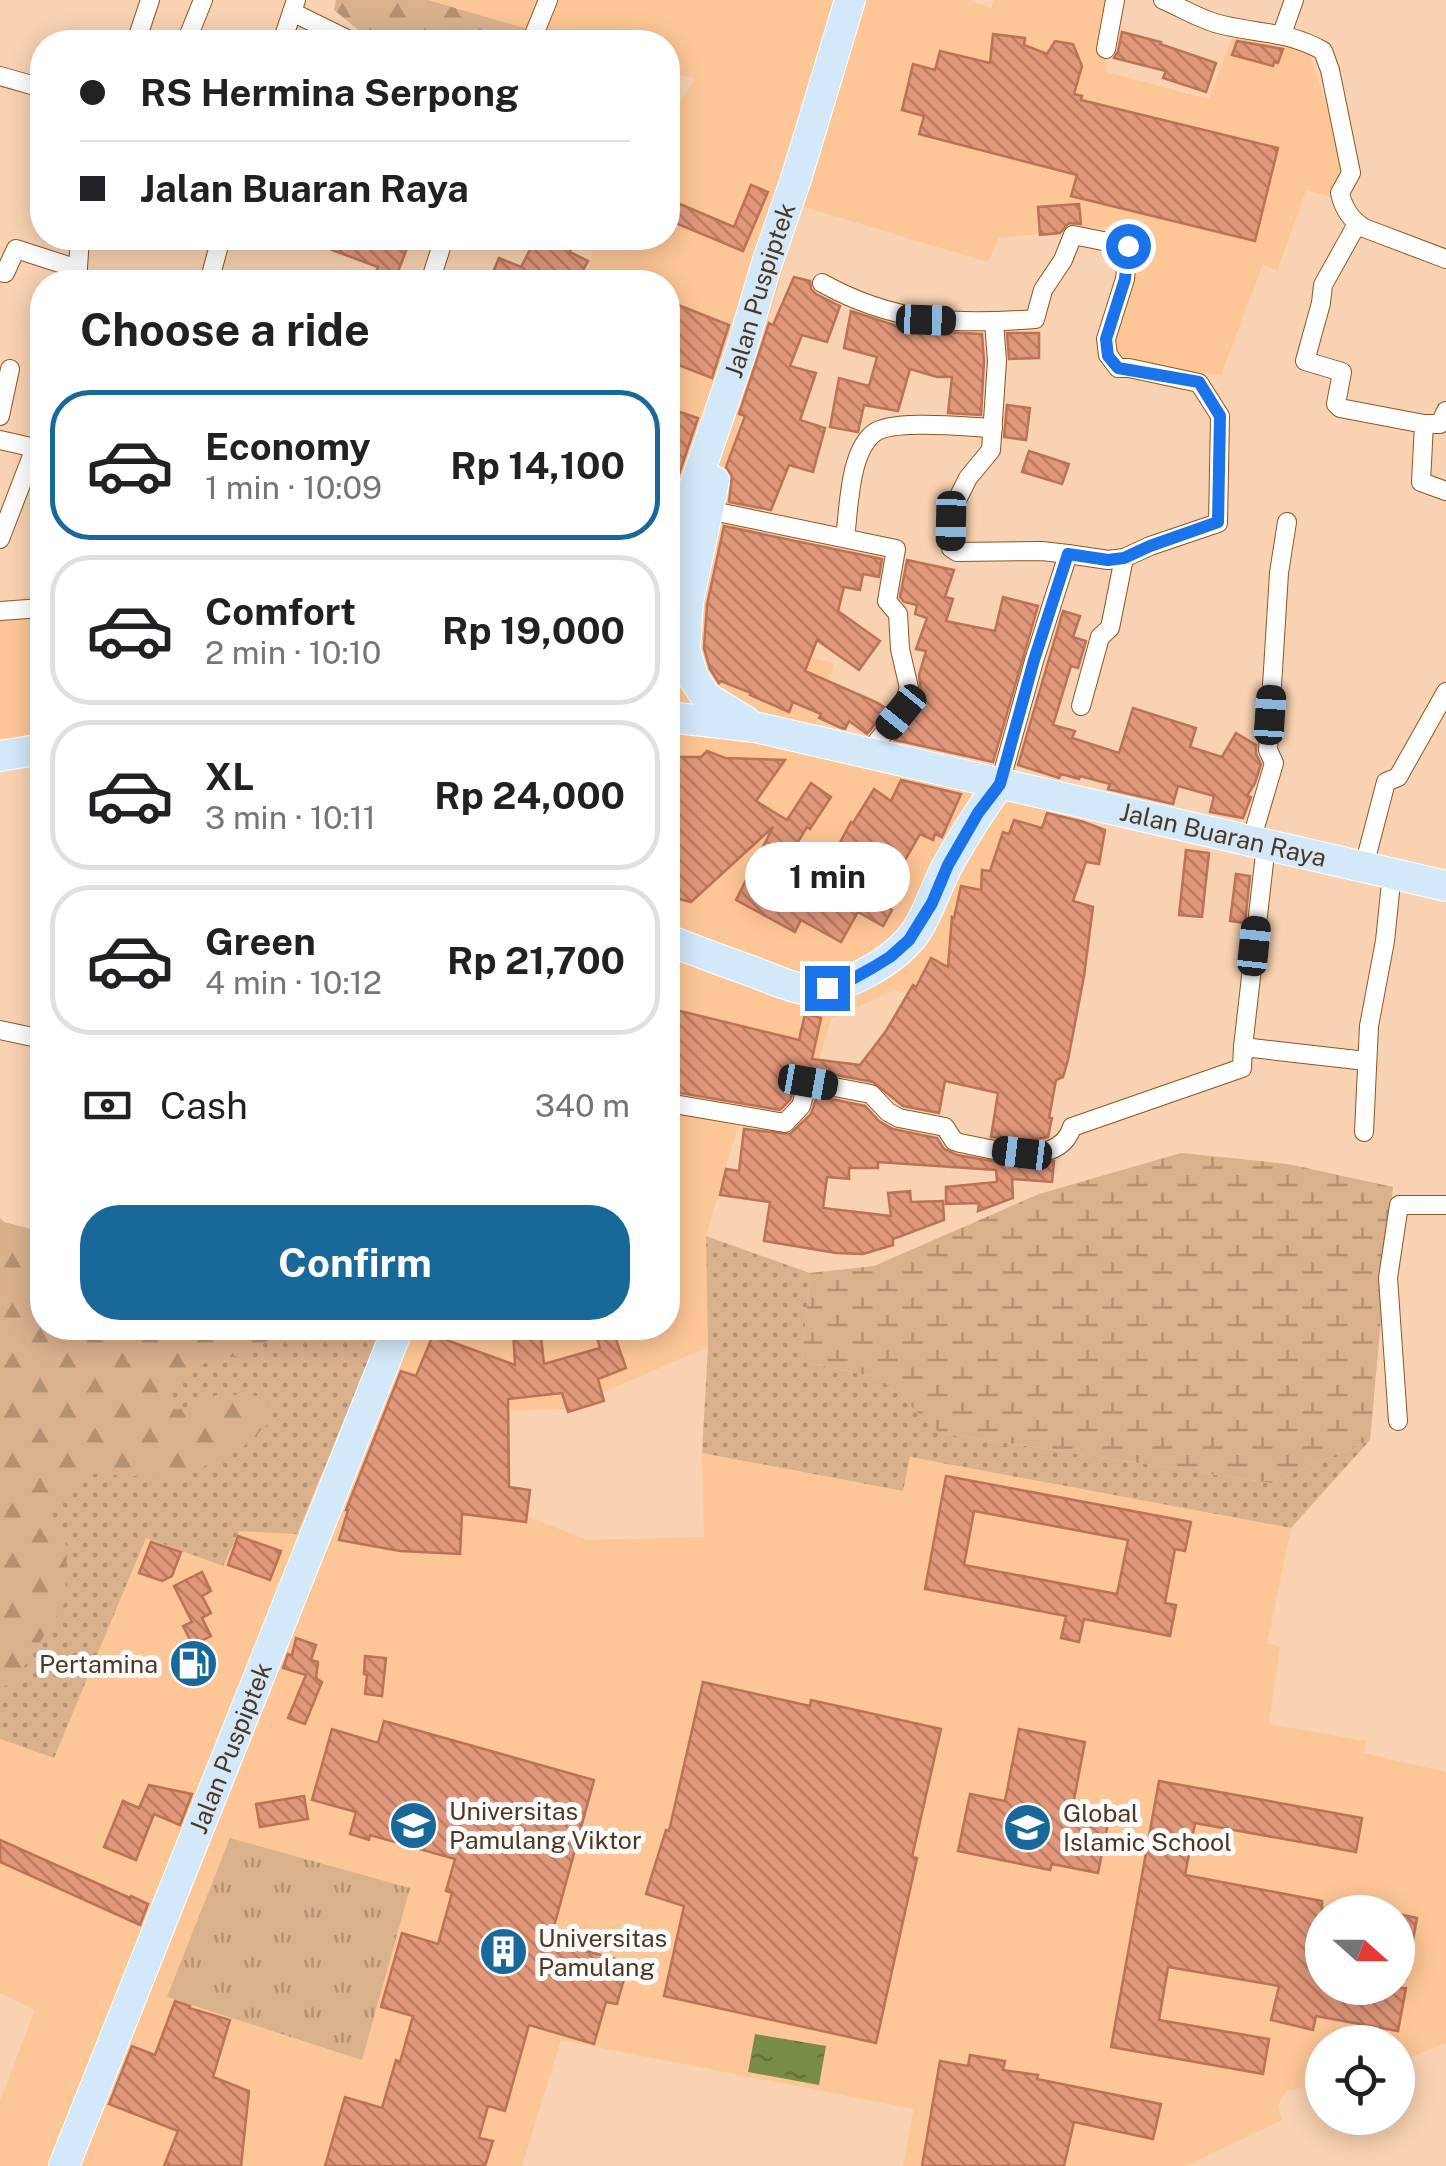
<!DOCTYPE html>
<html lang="en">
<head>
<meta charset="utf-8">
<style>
  body { margin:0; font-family:"Public Sans",sans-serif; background:#f6f6f6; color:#202124; height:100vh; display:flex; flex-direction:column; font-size:38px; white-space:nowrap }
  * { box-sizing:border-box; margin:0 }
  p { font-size:32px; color:#757577 }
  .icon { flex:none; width:55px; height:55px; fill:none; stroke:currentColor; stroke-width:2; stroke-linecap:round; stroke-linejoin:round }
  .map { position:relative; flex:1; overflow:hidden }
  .side { position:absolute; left:30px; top:270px; width:650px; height:1070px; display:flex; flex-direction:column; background:#fff; border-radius:40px; box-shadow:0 5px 25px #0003 }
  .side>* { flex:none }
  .guide { position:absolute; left:30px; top:30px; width:650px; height:220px; border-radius:40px; box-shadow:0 5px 25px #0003; display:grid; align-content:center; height:220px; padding:0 50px; background:#fff }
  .needle { width:65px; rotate:111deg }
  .fabs { position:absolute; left:1305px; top:1895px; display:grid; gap:20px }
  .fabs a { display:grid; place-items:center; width:110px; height:110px; border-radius:50%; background:#fff; box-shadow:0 5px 25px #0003; font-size:50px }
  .end { position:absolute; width:45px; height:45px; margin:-22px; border:12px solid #1a73e8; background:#fff; box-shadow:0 0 0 5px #fff }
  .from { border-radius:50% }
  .bubble { position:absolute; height:70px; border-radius:35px; background:#fff; box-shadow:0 5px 25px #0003; font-size:32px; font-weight:700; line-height:70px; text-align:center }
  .car { position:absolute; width:30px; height:60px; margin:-30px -15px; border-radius:12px; box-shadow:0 0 8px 2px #0007; background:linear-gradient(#222 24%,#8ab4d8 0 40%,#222 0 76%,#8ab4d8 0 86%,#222 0) }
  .guide b { display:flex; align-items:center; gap:35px; height:95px; font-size:38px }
  .guide b+b { border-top:2px solid #e0e0e0 }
  .guide i { width:25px; height:25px; background:#202124 }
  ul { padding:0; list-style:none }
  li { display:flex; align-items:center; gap:30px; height:150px; margin:0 20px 15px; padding:0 30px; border:5px solid #e0e0e0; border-radius:40px }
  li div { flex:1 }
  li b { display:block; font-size:38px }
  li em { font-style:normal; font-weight:700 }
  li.on { border-color:#19689a }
  li>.icon { width:90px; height:90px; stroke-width:1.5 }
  h2 { padding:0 50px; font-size:45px; line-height:120px }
  .pay { display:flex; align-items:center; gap:25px; height:110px; padding:0 50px; font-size:38px }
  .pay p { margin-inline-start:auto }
  .action { display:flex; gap:20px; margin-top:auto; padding:20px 50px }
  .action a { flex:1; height:115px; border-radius:40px; background:#19689a; color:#fff; font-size:40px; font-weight:700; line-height:115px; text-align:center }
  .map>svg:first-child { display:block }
  .built { fill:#fdc696; fill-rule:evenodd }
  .grass { fill:url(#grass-dots) }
  .forest { fill:url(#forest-firs) }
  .wetland { fill:url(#wetland-marsh) }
  .park { fill:url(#park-tufts) }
  .water { fill:url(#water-ripples) }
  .building { fill:url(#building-back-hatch); stroke:#bb7356; stroke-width:2.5; fill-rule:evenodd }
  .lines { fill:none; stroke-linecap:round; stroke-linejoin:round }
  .street-casing { stroke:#8c561e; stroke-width:20 }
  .primary-casing { stroke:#fff; stroke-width:32 }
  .street { stroke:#fff; stroke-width:18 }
  .primary { stroke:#d3e8f9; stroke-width:30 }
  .route { stroke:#1a73e8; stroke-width:12 }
  .labels { text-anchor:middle; stroke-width:10; stroke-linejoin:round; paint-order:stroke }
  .street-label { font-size:25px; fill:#4f3620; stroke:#fbfbfb }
  .poi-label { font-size:25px; fill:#4f3620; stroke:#fbfbfb; text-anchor:start }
</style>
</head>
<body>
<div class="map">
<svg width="1446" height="2166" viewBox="0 0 1446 2166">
  <defs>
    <pattern id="grass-dots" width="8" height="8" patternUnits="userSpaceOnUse" patternTransform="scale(2.5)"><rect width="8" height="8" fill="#dab18d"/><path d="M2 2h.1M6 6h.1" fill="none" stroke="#b39173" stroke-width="1.8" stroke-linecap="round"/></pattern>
    <pattern id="forest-firs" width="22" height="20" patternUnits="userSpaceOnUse" patternTransform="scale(2.5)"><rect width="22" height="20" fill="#dab18d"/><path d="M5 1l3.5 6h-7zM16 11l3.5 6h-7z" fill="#b39173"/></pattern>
    <pattern id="wetland-marsh" width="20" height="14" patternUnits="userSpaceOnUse" patternTransform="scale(2.5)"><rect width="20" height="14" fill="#dab18d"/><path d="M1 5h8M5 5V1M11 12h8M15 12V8" fill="none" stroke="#b39173"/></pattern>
    <pattern id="park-tufts" width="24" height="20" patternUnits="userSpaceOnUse" patternTransform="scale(2.5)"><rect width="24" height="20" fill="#dab18d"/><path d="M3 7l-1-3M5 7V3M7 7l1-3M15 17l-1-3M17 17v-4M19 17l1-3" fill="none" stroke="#b39173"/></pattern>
    <pattern id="water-ripples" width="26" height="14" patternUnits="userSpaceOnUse" patternTransform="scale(2.5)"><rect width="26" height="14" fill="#788c46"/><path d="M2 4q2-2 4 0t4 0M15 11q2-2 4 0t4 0" fill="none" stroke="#65733a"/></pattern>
    <pattern id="building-back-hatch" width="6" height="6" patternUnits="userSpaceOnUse" patternTransform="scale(2.5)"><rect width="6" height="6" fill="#e1977a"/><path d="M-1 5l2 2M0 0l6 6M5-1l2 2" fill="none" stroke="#b97c64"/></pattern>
  </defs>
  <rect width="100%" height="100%" fill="#f8d2b2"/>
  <g class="built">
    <path d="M428,0H968L991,8L994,0H1105L1100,34L1107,72L1209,99L1237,24L1308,50L1348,172L1334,197L1306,190L1277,271L1263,264L1221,375L1126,364L1107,354L1127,282L1128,225L999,238L987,262L801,206L719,495L758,508L736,637L834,663L814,730L1053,789L978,1006L894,990L831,1019L811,1087L668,1055V282H586L595,238H668V119L696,79L668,71V42H572Z"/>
    <path d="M42,591V757L0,763V608Z"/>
    <path d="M668,1107L738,1126L706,1236L708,1347L564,1409L479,1411L459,1474L526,1516L587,1540L704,1537L702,1453L902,1491L909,1457L1291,1528L1267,1643L1280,1647L1269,1724L1366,1741L1364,1753L1446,1772V2043L1398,2062V2042H1322V2083L1286,2091L1278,2105L1282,2120L1186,2166H903L914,2109L561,2040L522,2166H0V2101L35,2010L0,1993V1739L54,1758L146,1538L222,1566L238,1530L297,1534L382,1328H668ZM1322,1912H1398V1988H1322Z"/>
  </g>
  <g class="grass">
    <path d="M0,1218L5,1223L42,1232V1328H382L297,1534L239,1531L223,1566L146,1538L54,1758L0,1739Z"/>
    <path d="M706,1236L810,1273L802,1361L880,1378L940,1433L1271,1483L1370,1440L1291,1528L910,1457L903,1491L702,1453L708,1347Z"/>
  </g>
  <g class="forest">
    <path d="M336,0H428L572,42H373L334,10Z"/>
    <path d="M0,1221L42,1232V1328H287L248,1354L209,1361L157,1394L177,1410L220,1394L267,1396V1425L242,1448L180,1478L90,1474L49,1507L67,1547L65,1603L15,1681L0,1689Z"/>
  </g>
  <path class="wetland" d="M1181,1153L1288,1164L1393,1187L1370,1440L1271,1483L940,1433L880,1378L802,1361L810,1273L874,1266L1039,1194Z"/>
  <path class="park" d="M230,1838L410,1888L362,2060L167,1997Z"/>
  <path class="water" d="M755,2034L826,2046L819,2085L748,2072Z"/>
  <g class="building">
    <path d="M1122,32L1161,42L1160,44L1216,63L1206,92L1163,78L1166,71L1114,58L1118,51Z"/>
    <path d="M993,34L1025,38L1024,45L1047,54L1055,41L1073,44L1082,66L1074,94L1082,96L1081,100L1278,148L1255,241L1071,196L1077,175L919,134L924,116L902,110L913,64L935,70L940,51L990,63Z"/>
    <path d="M1237,41L1283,49L1278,63L1274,62L1273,66L1232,55Z"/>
    <path d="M751,185L768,192L743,251L668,220V199L734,227Z"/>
    <path d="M1079,204L1081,224L1069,223L1060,233L1040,235L1038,207Z"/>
    <path d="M336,238H411L394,282H373L378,267L332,250Z"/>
    <path d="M536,238H577L570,252L588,261L577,282L561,275L558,282H504L491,277L499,258L521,267Z"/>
    <path d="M794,277L810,281L811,289L816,294L840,306L827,342L802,335L790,366L816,373L800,420L825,428L813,472L789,465L771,510L729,502L732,476L726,467L745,416L739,414L769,323L773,325Z"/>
    <path d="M668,301L729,325L712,378L668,361Z"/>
    <path d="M851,311L897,326L923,331L982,334L984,361L981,415L948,413L952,377H937L910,369L898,411L864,405L858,432L830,427L839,378L869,386L877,357L844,348Z"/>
    <path d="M1007,333H1039V358L1009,359Z"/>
    <path d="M1007,405L1030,408L1026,440L1004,437Z"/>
    <path d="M668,408L698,418L678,477L668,475Z"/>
    <path d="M1029,451L1069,464L1062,484L1022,472Z"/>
    <path d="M724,526L882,559L879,577L863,574L860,590L844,587L838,611L880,641L859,670L817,640L805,671L876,702L887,709L867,734L849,721L845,729L839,727L819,718L821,714L793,702L789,712L750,695L751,693L721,681L719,683L710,669L704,648L707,605Z"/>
    <path d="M907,560L954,570L945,597L953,599L946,621L995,631L1003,597L1038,606L993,762L895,740L916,712L921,691L919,675L926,651L916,649L927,618L915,614L917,605L904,602L900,597Z"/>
    <path d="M1063,611L1080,616L1073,637L1086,641L1078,668L1071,666L1053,725L1075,731L1072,738L1119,753L1133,708L1196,728L1190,747L1222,757L1236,733L1256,745V754L1261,764L1255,783L1247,796L1251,797L1243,818L1210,812L1214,796L1178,786L1173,804L1108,789L1110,784L1080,776L1079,779L1061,774L1059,778L1018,765Z"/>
    <path d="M707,751L725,758L785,760L756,801L787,820L811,783L831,797L810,829L807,827L791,853L824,872L851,822L853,823L874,789L891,801L901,780L961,794L942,837L935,834L933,840L920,834L880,903L892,910L883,926L858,912L841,942L801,920L795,932L736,900L773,827L691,902L668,896V772L679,757H701Z"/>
    <path d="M1047,813L1084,822L1105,830L1099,864L1086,862L1073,901L1093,907L1084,976L1068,1060L1063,1077L1056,1080L1049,1118H1052L1048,1137L1024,1141L991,1137L998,1093L945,1081L939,1113L903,1106L873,1082L810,1070L799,1074L790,1100L780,1110L668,1091V1008L799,1040L805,1014L821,1018L812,1059L860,1065L886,1031L913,985L916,987L931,958L948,967L952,917L954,918L961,886L981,890L982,870L990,871L1003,832L1009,834L1014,820L1042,828Z"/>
    <path d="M1186,850L1209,853L1202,917L1179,915Z"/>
    <path d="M1236,874L1250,876L1245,923L1230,921Z"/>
    <path d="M817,1096L865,1106L879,1121L893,1129L937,1138L944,1149L957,1155L1023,1166L1054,1161L1052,1182L1012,1179L1013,1198L978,1211L979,1203L946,1204V1187L997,1182L996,1170L878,1162V1168H849V1179L827,1177L823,1208L891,1216L888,1193L910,1191L911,1202L943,1201L944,1220L893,1239V1245L863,1254L836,1253L764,1241L770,1202L720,1195L726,1169L739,1171L744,1129L790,1134L811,1114Z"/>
    <path d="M513,1328H540L544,1364L600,1348L594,1328H612L626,1368L598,1379L604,1401L568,1412L562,1393L508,1399L509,1487L530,1490L526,1522L462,1514L460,1554L400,1551L339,1540L348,1510H346L401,1371L416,1376L433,1335L515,1365Z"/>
    <path d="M946,1476L1191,1522L1185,1551L1175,1549L1165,1603L1176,1605L1170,1636L1084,1619L1079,1642L1061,1638L1066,1616L925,1589ZM974,1511L1128,1540L1117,1594L964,1565Z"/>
    <path d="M238,1536L281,1551L270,1580L228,1565Z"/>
    <path d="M151,1542L181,1552L172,1576L162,1581L139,1573Z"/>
    <path d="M202,1572L211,1591L202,1596L211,1613L202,1618L211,1636L193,1645L183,1626L192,1622L174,1586Z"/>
    <path d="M296,1638L316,1645L311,1660L318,1662L316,1678L322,1682L305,1724L288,1718L306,1675L283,1668L288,1654L292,1655Z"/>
    <path d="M365,1656L386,1658L382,1696L365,1694L367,1675L364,1674Z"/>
    <path d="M703,1682L810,1706L811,1700L941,1729L912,1857L917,1858L876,2043L664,1996L684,1906L646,1894L666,1830L669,1831Z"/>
    <path d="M384,1721L594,1780L550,1941L616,1959L611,1976L624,1979L617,2004L606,2002L594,2044L529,2025L505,2111L488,2106L479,2138L493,2141L485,2166H325L345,2097L382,2108L396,2060L400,2062L413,2016L381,2007L402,1933L438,1944L452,1893L446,1891L455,1859L370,1835L369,1840L350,1834L356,1812L312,1800L332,1729L378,1743Z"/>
    <path d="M1019,1729L1085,1742L1071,1815L1108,1823L1098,1873L1052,1864L1050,1870L958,1851L970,1794L1005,1801Z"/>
    <path d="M1159,1781L1362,1818L1356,1852L1195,1823L1185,1875L1322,1901V1988H1406L1398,2031L1316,2016L1313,2030L1271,2020L1279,1986L1168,1967L1159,2020L1269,2039L1263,2074L1111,2047Z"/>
    <path d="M149,1785L192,1794L180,1825L154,1814L136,1860L104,1847L123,1801L139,1808Z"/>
    <path d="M304,1796L308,1819L260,1827L256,1804Z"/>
    <path d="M0,1840L130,1898L131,1896L148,1904L140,1925L0,1862Z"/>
    <path d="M1398,1914L1417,1918L1406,1979H1398Z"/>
    <path d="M175,2001L190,2006L189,2008L230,2020L213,2077L249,2091L241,2166H164L178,2131L109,2104L132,2046L155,2055Z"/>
    <path d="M970,2055L1005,2061L1003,2070L1038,2075L1037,2079L1161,2104L1153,2139L1074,2122L1064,2166H922L940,2061L968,2066Z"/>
  </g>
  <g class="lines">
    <defs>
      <g id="street">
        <path d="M1163,0C1180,7 1198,18 1215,23C1253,34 1287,30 1323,51L1330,70L1351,173L1340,193C1343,207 1351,220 1364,228L1446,259"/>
        <path d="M292,12L353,42"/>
        <path d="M1286,35L1284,28L1294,0"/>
        <path d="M136,42L150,0"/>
        <path d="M186,42L203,0"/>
        <path d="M282,42L296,0"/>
        <path d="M531,42L548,0"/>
        <path d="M1106,49L1115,0"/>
        <path d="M0,76L42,88"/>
        <path d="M1357,224L1323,285L1321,303L1305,361L1342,372L1336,404L1340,408L1424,424L1421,482L1446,491"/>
        <path d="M0,272L5,273L16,249L78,269"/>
        <path d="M77,282L80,238"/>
        <path d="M209,282L221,238"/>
        <path d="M430,282L444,238"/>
        <path d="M822,283C894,323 955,325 1035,319L1043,290L1063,260L1073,235L1128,246L1125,279L1106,339L1108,355L1118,368H1129L1199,383L1220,416L1218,523L1150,546L1124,558L1108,560L1068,554L1034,661L1000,783"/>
        <path d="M994,322L997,361L991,450L968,478L956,502L951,521V548L957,552L1042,551L1068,554"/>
        <path d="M0,416L10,369"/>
        <path d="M1424,424H1440L1446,411"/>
        <path d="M0,440L35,448L0,539"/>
        <path d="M708,510L896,549L887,601L898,614L900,649L909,688L901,712L867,754"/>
        <path d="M845,538C849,509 849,452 874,433C893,419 967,427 993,428"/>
        <path d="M0,611L42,608"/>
        <path d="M1081,706L1100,637L1110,628L1124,558"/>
        <path d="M1251,841L1274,763L1268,750L1279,573L1287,522"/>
        <path d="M1364,866L1386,782L1398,777L1446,692"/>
        <path d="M0,1030L42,1039"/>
        <path d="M1243,1047L1266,845"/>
        <path d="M668,1103L785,1123L801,1106L808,1082L871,1094L888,1112L899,1118L945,1127L954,1141L960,1143C993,1149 1059,1170 1072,1127L1242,1068L1243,1047L1366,1061"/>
        <path d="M1364,1132L1369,1026L1385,941L1392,873"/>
        <path d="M1398,1421L1388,1278L1399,1205H1446"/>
      </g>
      <g id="primary">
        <path d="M714,481L688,602L685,650L693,677L706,697L745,721"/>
        <path id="s1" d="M668,581L686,511L741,351L766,266L796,179L850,0"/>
        <path id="s2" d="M668,717L755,727L1446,886"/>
        <path d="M0,756L42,749"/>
        <path d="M668,940C696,951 725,962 754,972C770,978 788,987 805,989C841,993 897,960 917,930C931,908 937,883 950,861C965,834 982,808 1000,783"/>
        <path id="s3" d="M64,2166L398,1328"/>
      </g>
    </defs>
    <use href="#street" class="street-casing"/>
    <use href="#primary" class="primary-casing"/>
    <use href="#street" class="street"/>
    <use href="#primary" class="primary"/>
  </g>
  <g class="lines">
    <path class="route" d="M827,988L854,978L872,968L890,957L909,940L932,903L948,865L978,813L1000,784L1034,660L1068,554L1108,560L1124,558L1150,546L1218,522L1220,416L1199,382L1118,368L1108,356L1106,339L1125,279L1128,246"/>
  </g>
  <defs>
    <symbol id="fuel-disc" viewBox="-11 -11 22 22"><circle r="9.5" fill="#19689a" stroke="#fbfbfb"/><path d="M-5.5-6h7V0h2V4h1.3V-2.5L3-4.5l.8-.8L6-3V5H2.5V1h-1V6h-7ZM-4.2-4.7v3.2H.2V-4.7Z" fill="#fff"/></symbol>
    <symbol id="university-disc" viewBox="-11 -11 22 22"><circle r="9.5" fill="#19689a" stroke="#fbfbfb"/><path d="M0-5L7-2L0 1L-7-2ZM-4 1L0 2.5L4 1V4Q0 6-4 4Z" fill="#fff"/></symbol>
    <symbol id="school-disc" viewBox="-11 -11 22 22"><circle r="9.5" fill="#19689a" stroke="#fbfbfb"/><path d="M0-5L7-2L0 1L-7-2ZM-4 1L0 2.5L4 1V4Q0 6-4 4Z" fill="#fff"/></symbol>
    <symbol id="building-disc" viewBox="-11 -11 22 22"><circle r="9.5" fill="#19689a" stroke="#fbfbfb"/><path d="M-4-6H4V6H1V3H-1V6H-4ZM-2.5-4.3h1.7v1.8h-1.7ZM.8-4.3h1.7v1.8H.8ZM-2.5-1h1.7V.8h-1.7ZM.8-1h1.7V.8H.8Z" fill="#fff"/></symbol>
  </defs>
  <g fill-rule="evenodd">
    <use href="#fuel-disc" x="166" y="1636" width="55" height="55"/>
    <use href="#university-disc" x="386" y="1798" width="55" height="55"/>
    <use href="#school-disc" x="1000" y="1800" width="55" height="55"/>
    <use href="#building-disc" x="476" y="1924" width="55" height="55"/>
  </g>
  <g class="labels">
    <g class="street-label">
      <text dy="9" stroke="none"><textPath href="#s1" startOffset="305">Jalan Puspiptek</textPath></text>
      <text dy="9" stroke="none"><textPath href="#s2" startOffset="568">Jalan Buaran Raya</textPath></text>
      <text dy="9" stroke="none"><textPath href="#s3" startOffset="450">Jalan Puspiptek</textPath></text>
    </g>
    <g class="poi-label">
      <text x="158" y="1673" text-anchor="end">Pertamina</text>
      <text x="449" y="1820">Universitas<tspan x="449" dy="29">Pamulang Viktor</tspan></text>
      <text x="1063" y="1822">Global<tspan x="1063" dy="29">Islamic School</tspan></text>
      <text x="538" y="1947">Universitas<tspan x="538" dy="29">Pamulang</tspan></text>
    </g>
  </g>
</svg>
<div class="fabs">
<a><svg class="needle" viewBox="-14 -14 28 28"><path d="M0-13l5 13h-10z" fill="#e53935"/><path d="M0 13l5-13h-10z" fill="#757577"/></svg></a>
<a><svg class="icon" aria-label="locate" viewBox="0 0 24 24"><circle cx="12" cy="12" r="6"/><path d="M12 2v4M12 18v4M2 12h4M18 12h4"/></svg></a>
</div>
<i class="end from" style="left:1128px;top:246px"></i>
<i class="end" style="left:827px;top:988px"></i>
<div class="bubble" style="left:745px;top:842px;width:165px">1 min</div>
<i class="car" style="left:926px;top:320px;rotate:92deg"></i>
<i class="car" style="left:951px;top:521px;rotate:181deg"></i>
<i class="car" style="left:901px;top:712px;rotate:219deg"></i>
<i class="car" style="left:1270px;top:715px;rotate:4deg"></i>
<i class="car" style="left:1254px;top:946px;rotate:6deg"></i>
<i class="car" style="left:808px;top:1082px;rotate:100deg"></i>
<i class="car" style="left:1022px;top:1153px;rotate:277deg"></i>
<div class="guide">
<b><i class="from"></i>RS Hermina Serpong</b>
<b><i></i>Jalan Buaran Raya</b>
</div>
<section class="side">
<h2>Choose a ride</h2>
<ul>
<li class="on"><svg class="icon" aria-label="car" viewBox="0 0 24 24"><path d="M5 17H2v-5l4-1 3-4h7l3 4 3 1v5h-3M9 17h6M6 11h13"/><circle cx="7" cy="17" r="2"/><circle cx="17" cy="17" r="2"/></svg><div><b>Economy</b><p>1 min · 10:09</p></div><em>Rp 14,100</em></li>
<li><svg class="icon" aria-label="car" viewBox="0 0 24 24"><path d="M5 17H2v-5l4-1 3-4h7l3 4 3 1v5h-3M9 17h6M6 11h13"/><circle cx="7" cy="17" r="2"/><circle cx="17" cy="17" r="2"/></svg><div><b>Comfort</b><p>2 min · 10:10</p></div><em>Rp 19,000</em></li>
<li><svg class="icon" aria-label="car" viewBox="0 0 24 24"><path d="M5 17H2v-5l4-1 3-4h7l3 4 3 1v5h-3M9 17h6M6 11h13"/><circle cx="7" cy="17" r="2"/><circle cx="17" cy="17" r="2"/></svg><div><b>XL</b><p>3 min · 10:11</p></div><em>Rp 24,000</em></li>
<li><svg class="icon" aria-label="car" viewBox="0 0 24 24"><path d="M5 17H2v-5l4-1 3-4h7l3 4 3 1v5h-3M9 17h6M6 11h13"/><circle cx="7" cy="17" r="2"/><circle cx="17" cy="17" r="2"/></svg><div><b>Green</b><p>4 min · 10:12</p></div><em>Rp 21,700</em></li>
</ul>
<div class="pay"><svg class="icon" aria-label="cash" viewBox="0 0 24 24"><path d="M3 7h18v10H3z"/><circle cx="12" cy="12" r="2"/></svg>Cash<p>340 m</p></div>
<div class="action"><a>Confirm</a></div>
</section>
</div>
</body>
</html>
